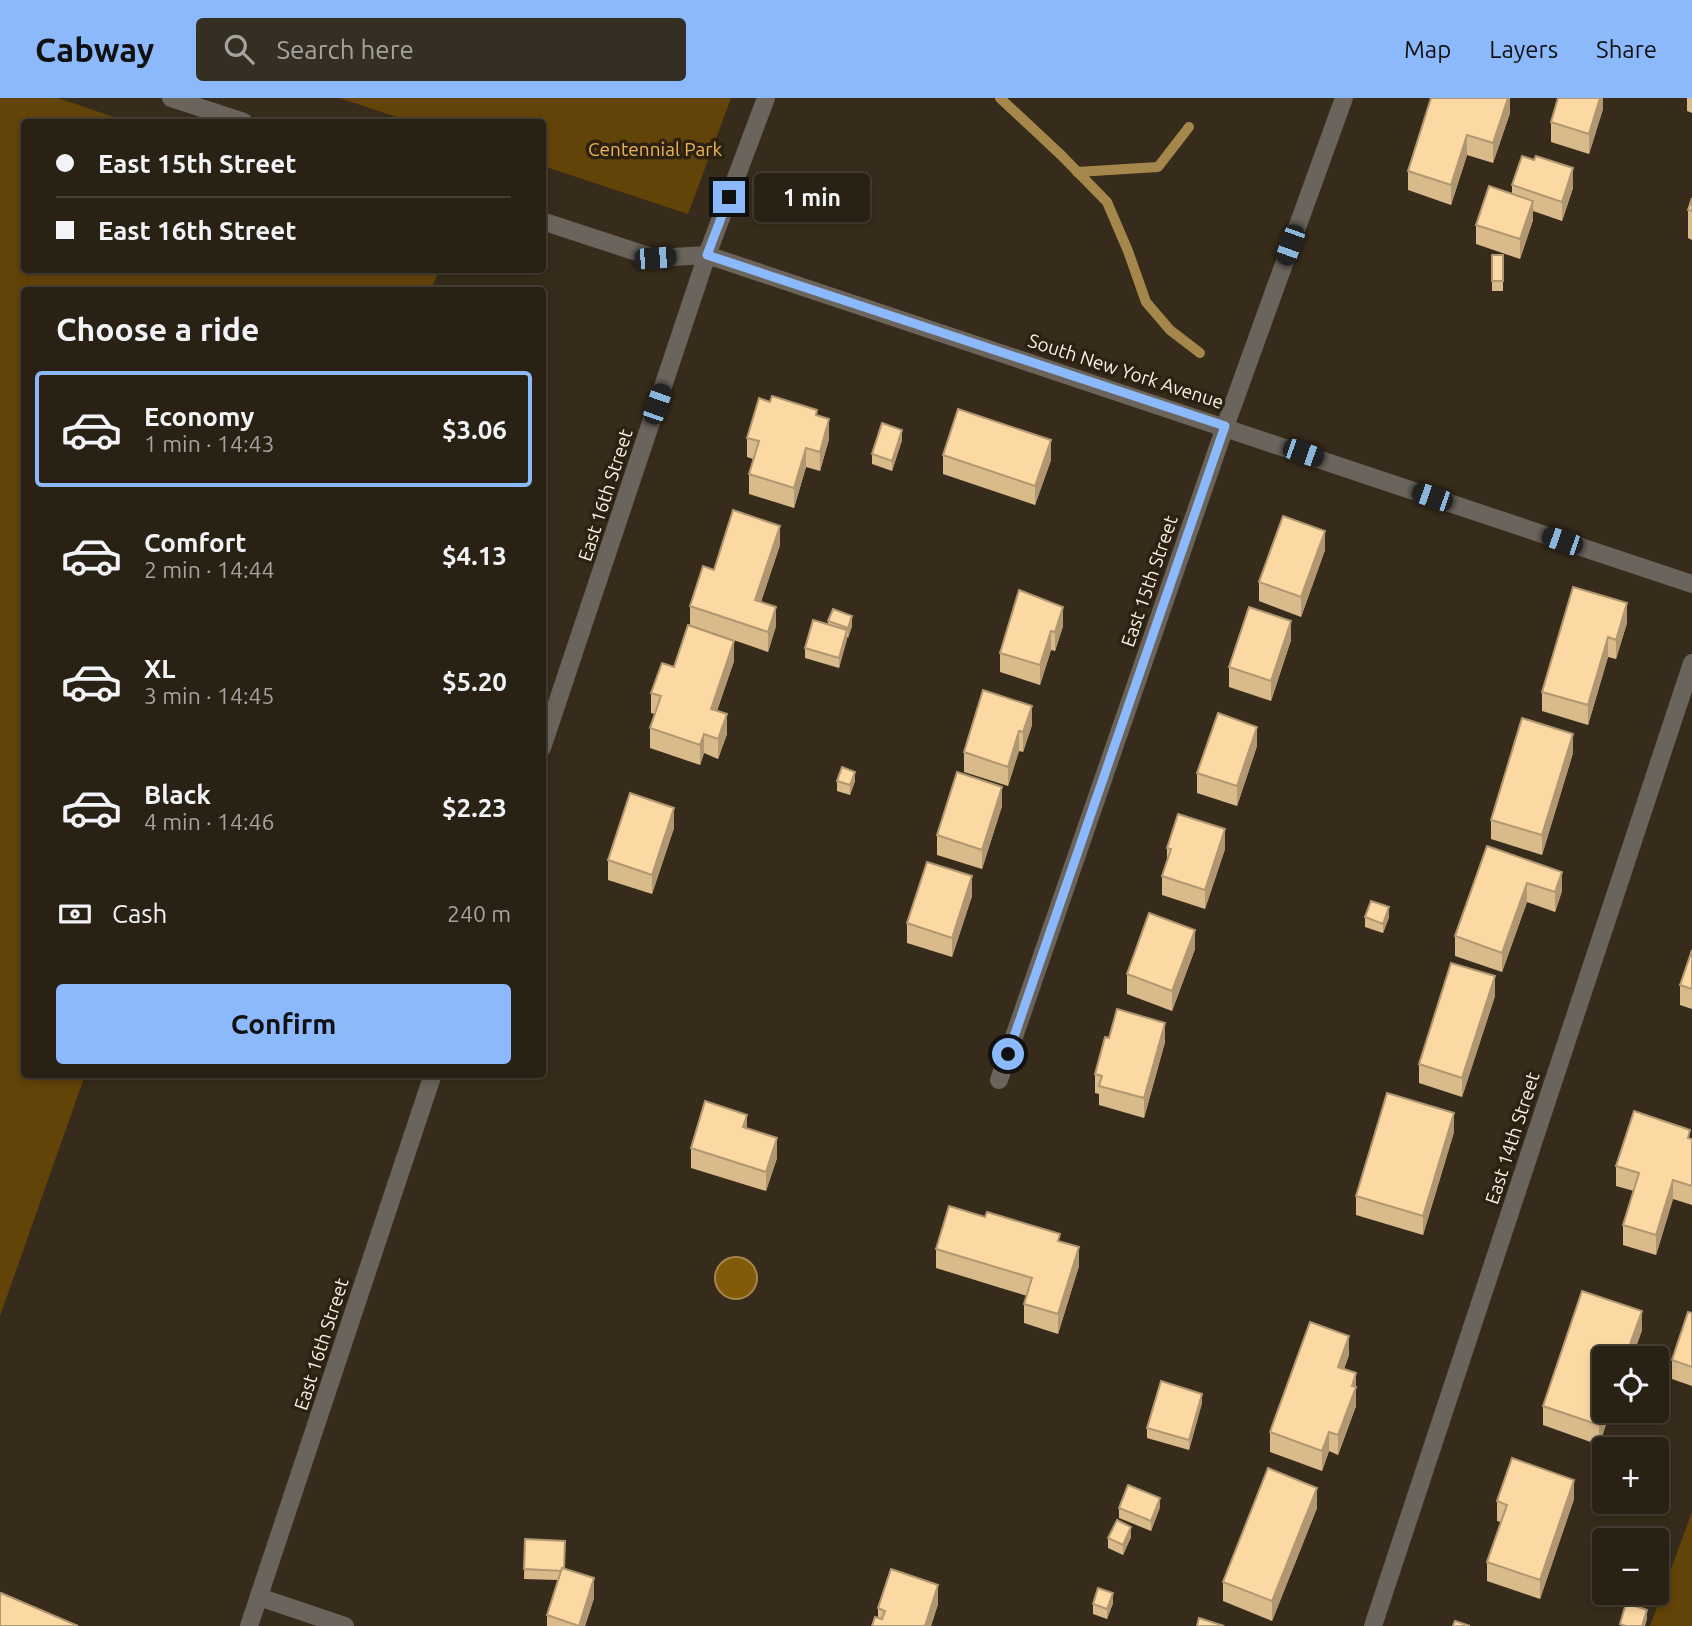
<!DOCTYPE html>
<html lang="en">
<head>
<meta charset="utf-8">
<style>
  body { margin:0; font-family:Ubuntu,sans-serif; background:#352e22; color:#f1f3f6; height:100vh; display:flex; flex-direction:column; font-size:26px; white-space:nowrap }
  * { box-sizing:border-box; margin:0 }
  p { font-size:23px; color:#a5a3a0 }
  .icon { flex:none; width:38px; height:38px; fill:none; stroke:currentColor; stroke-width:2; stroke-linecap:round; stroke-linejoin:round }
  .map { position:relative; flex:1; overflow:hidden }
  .drawer { position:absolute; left:21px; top:189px; width:525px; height:791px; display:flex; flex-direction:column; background:#292114; border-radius:7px; box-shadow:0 4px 10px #0003,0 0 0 2px #453e34 }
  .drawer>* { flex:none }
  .guide { position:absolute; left:21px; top:21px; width:525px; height:154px; border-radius:7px; box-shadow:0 4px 10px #0003,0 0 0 2px #453e34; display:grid; align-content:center; height:154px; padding:0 35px; background:#292114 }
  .buttons { position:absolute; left:1592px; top:1248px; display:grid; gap:14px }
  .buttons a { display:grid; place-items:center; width:77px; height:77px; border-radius:7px; background:#292114; box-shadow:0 4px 10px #0003,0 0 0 2px #453e34; font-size:35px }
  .end { position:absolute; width:32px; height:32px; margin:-16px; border:9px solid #8bb9fc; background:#111; box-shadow:0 0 0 4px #111 }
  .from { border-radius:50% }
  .bubble { position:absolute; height:49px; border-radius:7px; background:#292114; box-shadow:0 4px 10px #0003,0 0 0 2px #453e34; font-size:23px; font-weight:600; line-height:49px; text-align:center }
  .car { position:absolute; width:21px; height:42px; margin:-21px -10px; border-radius:9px; box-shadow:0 0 5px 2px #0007; background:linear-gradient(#222 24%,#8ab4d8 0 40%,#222 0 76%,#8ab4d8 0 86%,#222 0) }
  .guide b { display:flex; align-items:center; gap:24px; height:66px; font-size:26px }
  .guide b+b { border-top:2px solid #453e34 }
  .guide i { width:18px; height:18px; background:#f1f3f6 }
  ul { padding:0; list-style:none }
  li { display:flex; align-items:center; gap:21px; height:116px; margin:0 14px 10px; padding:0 21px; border:4px solid transparent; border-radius:7px }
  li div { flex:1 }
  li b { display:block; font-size:26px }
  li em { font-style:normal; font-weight:600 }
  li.active { border-color:#8bb9fc }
  li>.icon { width:63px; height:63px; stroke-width:1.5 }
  h2 { padding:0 35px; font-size:32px; line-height:84px }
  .pay { display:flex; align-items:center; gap:18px; height:77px; padding:0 35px; font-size:26px }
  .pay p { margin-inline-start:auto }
  .button { display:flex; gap:14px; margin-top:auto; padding:14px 35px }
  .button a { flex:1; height:80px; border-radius:7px; background:#8bb9fc; color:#111; font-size:28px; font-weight:600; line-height:80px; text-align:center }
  header { display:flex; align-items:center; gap:42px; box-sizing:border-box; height:98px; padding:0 35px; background:#8bb9fc; color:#111 }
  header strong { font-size:33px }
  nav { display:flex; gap:38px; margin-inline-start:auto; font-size:24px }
  .search { width:490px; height:63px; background:#352e22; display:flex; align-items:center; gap:18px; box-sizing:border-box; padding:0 24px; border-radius:7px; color:#a5a3a0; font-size:26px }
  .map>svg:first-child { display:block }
  .green { fill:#634408 }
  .water { fill:#815a0a; stroke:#a5874c; stroke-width:2 }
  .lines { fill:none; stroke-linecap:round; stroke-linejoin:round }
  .stream { stroke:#a5874c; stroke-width:10 }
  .minor { stroke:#6a645c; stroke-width:18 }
  .wall { fill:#d9ba8b }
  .shaded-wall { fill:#b09771 }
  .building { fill:#fcd8a2; stroke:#b09771; stroke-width:2 }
  .route { stroke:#8bb9fc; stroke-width:9 }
  .labels { text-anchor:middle; stroke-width:7; stroke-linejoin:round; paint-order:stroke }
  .park-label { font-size:19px; fill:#efb657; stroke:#2d2211 }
  .street-label { font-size:19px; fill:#f8f1e6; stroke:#2d2211 }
</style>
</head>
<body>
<header>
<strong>Cabway</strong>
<div class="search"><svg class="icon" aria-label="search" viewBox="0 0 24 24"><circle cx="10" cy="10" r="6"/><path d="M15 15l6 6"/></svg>Search here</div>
<nav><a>Map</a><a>Layers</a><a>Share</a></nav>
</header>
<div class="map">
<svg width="1692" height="1528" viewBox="0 0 1692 1528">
  <rect width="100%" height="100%" fill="#372c1b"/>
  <g class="green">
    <path d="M0,0H58L128,24H24V172H439L431,192H24V976L85,977L0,1218Z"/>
    <path d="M339,0H731L688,116L543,68L542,24H412Z"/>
    <path d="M1692,1414V1528H1650Z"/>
  </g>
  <circle class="water" cx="736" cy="1180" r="21"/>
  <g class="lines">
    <g class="stream">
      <path d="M1000,0L1061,57L1107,104L1128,153L1146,204L1170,232L1200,255"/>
      <path d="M1077,74L1158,69L1189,29"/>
    </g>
    <g class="minor">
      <path d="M171,0L244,24"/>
      <path d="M542,123L655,160L707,157L1692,486"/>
      <path d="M542,650L707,157L766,0"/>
      <path d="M999,982L1225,329L1344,0"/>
      <path d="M259,1499L345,1528"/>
      <path d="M249,1528L433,976"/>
      <path d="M1373,1528L1692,565"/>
    </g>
  </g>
  <g class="wall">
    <path d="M1510,0V15L1493,65L1467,57L1451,107L1408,92V73Z"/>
    <path d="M1603,0V11L1589,56L1551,44V24Z"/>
    <path d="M1687,0H1692V15L1687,13Z"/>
    <path d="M1512,87L1573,90L1562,123L1533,113V122L1520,161L1476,146V127L1512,96Z"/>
    <path d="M1692,100V142L1688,140V112Z"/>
    <rect x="1492" y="157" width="11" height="36"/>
    <path d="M817,318L829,341L820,373L806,369L794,410L749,396V376L753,361L747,359V340Z"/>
    <path d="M902,342L892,373L872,366V356Z"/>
    <path d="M943,357L1051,362L1035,407L943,376Z"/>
    <path d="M780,447L761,504L776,528L768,554L690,527V508L714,472Z"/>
    <path d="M1325,452L1301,519L1259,503V484Z"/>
    <path d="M828,523L852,528L848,540L847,539L839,570L805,560V550L828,526Z"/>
    <path d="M1627,525L1616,561L1608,559L1588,627L1542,613V594Z"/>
    <path d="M1063,528L1055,553L1051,552L1040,587L1000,574V555Z"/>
    <path d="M1291,542L1271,603L1229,589V569Z"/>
    <path d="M734,563L717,613L727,636L718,661L704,655L700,667L650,650V630L655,616L651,615V595L674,569Z"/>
    <path d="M1032,627L1023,654L1019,653L1008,688L964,674V654Z"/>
    <path d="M1257,648L1237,708L1197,695V675Z"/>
    <path d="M1573,655L1542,757L1491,741V722Z"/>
    <path d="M837,683H855L850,697L837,693Z"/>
    <path d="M1002,708L982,771L937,757V737Z"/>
    <path d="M674,730L652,796L608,782V762Z"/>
    <path d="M1487,748L1562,793L1555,814L1527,804L1502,874L1455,858V838Z"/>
    <path d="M1167,750L1225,751L1205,811L1162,797V778L1167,763Z"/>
    <path d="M972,798L952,859L907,845V825Z"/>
    <path d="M1365,819H1389L1383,835L1365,829Z"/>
    <path d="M1195,851L1172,913L1127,896V876Z"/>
    <path d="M1692,852V911L1680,907V887Z"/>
    <path d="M1495,898L1462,999L1419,985V966Z"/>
    <path d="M1109,940L1165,944L1144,1020L1099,1007V996L1095,995V976Z"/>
    <path d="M747,1031L777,1060L766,1093L691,1070V1050Z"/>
    <path d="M1454,1034L1423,1137L1356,1117V1098Z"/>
    <path d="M1690,1041H1692V1107L1673,1101L1656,1157L1623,1147V1127L1634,1093L1616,1088V1068Z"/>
    <path d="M1060,1143L1079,1168L1058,1236L1024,1225V1206L1027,1198L936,1170V1151Z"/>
    <path d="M1582,1193L1642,1213V1232L1632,1260H1605V1312H1611L1599,1347L1543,1327V1308Z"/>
    <path d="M1692,1215V1288L1672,1281V1262Z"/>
    <path d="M1349,1257L1344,1271L1356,1275V1308L1338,1357L1329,1353L1322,1373L1270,1354V1334Z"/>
    <path d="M1202,1305L1189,1352L1147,1340V1330Z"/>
    <path d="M1574,1401L1540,1501L1487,1483V1464L1501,1424L1497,1423V1403Z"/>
    <path d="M1160,1409L1151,1433L1119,1420V1410Z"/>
    <path d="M1317,1410L1272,1523L1223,1503V1484Z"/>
    <path d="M1131,1439L1123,1457L1108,1450V1440Z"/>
    <path d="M525,1441L564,1471L594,1500L585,1528H547V1517L558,1482L524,1481Z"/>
    <path d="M1113,1505L1107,1521L1093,1516V1506Z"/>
    <path d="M938,1506L931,1528H872L878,1520V1510Z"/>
  </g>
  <g class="shaded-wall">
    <path d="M1508,0H1510V15L1493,65V45Z"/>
    <path d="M1600,0H1603V11L1589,56V36Z"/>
    <path d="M1467,37V57L1451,107V87Z"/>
    <path d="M1573,70V90L1562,123V104Z"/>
    <path d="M1533,103V122L1520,161V141Z"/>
    <path d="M829,321V341L820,373V354Z"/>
    <path d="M902,332V342L892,373V363Z"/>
    <path d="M1051,342V362L1035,407V388Z"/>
    <path d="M806,350V369L794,410V390Z"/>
    <path d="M780,428V447L755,521V502Z"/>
    <path d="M1325,433V452L1301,519V499Z"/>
    <path d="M1627,505V525L1616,561V542Z"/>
    <path d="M776,509V528L768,554V534Z"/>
    <path d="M1063,509V528L1055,553V534Z"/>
    <path d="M852,518V528L848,540V530Z"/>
    <path d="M1291,523V542L1271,603V583Z"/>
    <path d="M847,532V542L839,570V560Z"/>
    <path d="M1051,533V552L1040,587V567Z"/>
    <path d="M1608,539V559L1588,627V607Z"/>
    <path d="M734,543V563L711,630V611Z"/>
    <path d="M1032,608V627L1023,654V634Z"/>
    <path d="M727,616V636L718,661V641Z"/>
    <path d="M1257,629V648L1237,708V688Z"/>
    <path d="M1019,633V653L1008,688V669Z"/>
    <path d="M704,636V655L700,667V647Z"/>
    <path d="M1573,636V655L1542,757V737Z"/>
    <path d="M855,674V683L850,697V687Z"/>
    <path d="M1002,689V708L982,771V752Z"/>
    <path d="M674,710V730L652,796V777Z"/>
    <path d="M1225,731V751L1205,811V792Z"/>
    <path d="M1562,774V793L1555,814V794Z"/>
    <path d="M972,778V798L952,859V840Z"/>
    <path d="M1527,785V804L1502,874V855Z"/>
    <path d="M1389,809V819L1383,835V826Z"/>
    <path d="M1195,832V851L1172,913V893Z"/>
    <path d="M1495,878V898L1462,999V980Z"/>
    <path d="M1165,925V944L1144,1020V1000Z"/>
    <path d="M1454,1015V1034L1423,1137V1118Z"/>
    <path d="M747,1017V1036L743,1029Z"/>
    <path d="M777,1040V1060L766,1093V1074Z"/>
    <path d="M1673,1082V1101L1656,1157V1137Z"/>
    <path d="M1079,1149V1168L1058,1236V1216Z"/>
    <path d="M1642,1213V1232L1632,1260H1625Z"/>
    <path d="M1349,1238V1257L1338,1288V1269Z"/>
    <path d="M1356,1275V1308L1338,1357V1337Z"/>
    <path d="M1202,1296V1305L1189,1352V1342Z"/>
    <path d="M1605,1312H1611L1599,1347V1327Z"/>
    <path d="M1329,1334V1353L1322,1373V1353Z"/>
    <path d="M1574,1382V1401L1540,1501V1482Z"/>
    <path d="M1317,1390V1410L1272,1523V1503Z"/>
    <path d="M1160,1400V1409L1151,1433V1423Z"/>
    <path d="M1131,1429V1439L1123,1457V1447Z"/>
    <path d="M594,1480V1500L585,1528H579Z"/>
    <path d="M938,1487V1506L931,1528H925Z"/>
    <path d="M1113,1495V1505L1107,1521V1511Z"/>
    <path d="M1647,1512V1521L1645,1528H1642Z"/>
  </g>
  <g class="building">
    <path d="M1431,0H1508L1493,45L1467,37L1451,87L1408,73Z"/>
    <path d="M1558,0H1600L1589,36L1551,24Z"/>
    <path d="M1522,58L1534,62L1536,58L1573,70L1562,104L1512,87Z"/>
    <path d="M1489,88L1533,103L1520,141L1476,127Z"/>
    <path d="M1692,100V113L1688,112Z"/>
    <rect x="1492" y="157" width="11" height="26"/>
    <path d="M772,298L817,312L816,317L829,321L820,354L806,350L794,390L749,376L759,343L747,340L759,300L770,304Z"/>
    <path d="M958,311L1051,342L1035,388L943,357Z"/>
    <path d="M882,325L902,332L892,363L872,356Z"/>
    <path d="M733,412L780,428L755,502L776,509L768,534L690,508L703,468L714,472Z"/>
    <path d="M1283,418L1325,433L1301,499L1259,484Z"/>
    <path d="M1573,489L1627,505L1616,542L1608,539L1588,607L1542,594Z"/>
    <path d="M1019,492L1063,509L1055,534L1051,533L1040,567L1000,555Z"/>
    <path d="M1249,509L1291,523L1271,583L1229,569Z"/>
    <path d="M833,511L852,518L848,530L828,523Z"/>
    <path d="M813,522L847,532L839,560L805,550Z"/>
    <path d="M688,527L734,543L711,611L727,616L718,641L704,636L700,647L650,630L661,598L651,595L662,565L674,569Z"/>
    <path d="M983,592L1032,608L1023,634L1019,633L1008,669L964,654Z"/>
    <path d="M1218,615L1257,629L1237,688L1197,675Z"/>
    <path d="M1522,620L1573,636L1542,737L1491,722Z"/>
    <path d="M842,669L855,674L850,687L837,683Z"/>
    <path d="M957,674L1002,689L982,752L937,737Z"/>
    <path d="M630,695L674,710L652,777L608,762Z"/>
    <path d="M1178,716L1225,731L1205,792L1162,778L1171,751L1167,750Z"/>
    <path d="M1487,748L1562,774L1555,794L1527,785L1502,855L1455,838Z"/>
    <path d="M927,764L972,778L952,840L907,825Z"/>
    <path d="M1371,803L1389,809L1383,826L1365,819Z"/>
    <path d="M1149,815L1195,832L1172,893L1127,876Z"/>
    <path d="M1692,852V891L1680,887Z"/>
    <path d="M1451,865L1495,878L1462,980L1419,966Z"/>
    <path d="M1117,911L1165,925L1144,1000L1099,988L1102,978L1095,976L1105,939L1109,940Z"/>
    <path d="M1387,995L1454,1015L1423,1118L1356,1098Z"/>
    <path d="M705,1003L747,1017L743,1029L777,1040L766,1074L691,1050Z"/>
    <path d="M1634,1013L1690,1032L1688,1040L1692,1041V1088L1673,1082L1656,1137L1623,1127L1639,1075L1616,1068Z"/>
    <path d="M949,1108L985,1119L987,1114L1060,1136L1058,1143L1079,1149L1058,1216L1024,1206L1032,1180L936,1151Z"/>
    <path d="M1582,1193L1642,1213L1625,1260H1605V1312L1599,1327L1543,1308Z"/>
    <path d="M1688,1214L1692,1215V1269L1672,1262Z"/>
    <path d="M1310,1224L1349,1238L1338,1269L1356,1275L1352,1288L1356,1289L1338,1337L1329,1334L1322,1353L1270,1334Z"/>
    <path d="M1161,1283L1202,1296L1189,1342L1147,1330Z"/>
    <path d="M1512,1360L1574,1382L1540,1482L1487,1464L1507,1407L1497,1403Z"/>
    <path d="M1268,1370L1317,1390L1272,1503L1223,1484Z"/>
    <path d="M1128,1387L1160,1400L1151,1423L1119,1410Z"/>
    <path d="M1117,1422L1131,1429L1123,1447L1108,1440Z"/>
    <path d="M525,1441L565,1443L564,1470H562V1473L524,1471Z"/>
    <path d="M562,1470L594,1480L579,1528L547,1517Z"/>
    <path d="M891,1471L938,1487L925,1528H872L875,1519L882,1521L885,1513L878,1510Z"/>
    <path d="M1098,1490L1113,1495L1107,1511L1093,1506Z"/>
    <path d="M1,1495L78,1528H0V1498Z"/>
    <path d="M1626,1505L1647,1512L1642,1528H1626L1620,1526Z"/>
    <path d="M1199,1520L1224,1528H1197Z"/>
    <path d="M1455,1523L1470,1528H1453Z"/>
  </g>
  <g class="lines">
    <path class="route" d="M729,99L707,157L1225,328L1008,956"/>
  </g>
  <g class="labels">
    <g class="park-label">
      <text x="655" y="58">Centennial Park</text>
    </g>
    <g class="street-label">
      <text transform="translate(1126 273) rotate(18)" y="7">South New York Avenue</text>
      <text transform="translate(605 397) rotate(-72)" y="7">East 16th Street</text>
      <text transform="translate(1149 483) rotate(-71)" y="7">East 15th Street</text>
      <text transform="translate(1512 1040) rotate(-72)" y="7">East 14th Street</text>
      <text transform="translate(321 1246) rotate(-72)" y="7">East 16th Street</text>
    </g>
  </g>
</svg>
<div class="buttons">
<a><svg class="icon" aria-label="locate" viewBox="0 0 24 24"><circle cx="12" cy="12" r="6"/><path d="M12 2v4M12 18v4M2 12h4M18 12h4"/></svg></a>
<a>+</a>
<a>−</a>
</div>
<i class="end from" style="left:1008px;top:956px"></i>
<i class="end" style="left:729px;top:99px"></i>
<div class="bubble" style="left:754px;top:75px;width:116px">1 min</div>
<i class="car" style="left:1290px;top:147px;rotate:200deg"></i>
<i class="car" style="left:655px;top:160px;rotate:86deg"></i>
<i class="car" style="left:657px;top:306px;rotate:19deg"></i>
<i class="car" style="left:1303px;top:355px;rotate:109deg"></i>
<i class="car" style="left:1432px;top:399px;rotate:289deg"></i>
<i class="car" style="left:1562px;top:443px;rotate:289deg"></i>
<div class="guide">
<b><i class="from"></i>East 15th Street</b>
<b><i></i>East 16th Street</b>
</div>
<section class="drawer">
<h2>Choose a ride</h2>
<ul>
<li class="active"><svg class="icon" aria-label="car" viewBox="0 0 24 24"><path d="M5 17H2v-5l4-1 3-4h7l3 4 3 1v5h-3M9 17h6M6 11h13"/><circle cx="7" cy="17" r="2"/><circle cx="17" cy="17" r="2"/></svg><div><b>Economy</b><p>1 min · 14:43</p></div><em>$3.06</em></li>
<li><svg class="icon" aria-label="car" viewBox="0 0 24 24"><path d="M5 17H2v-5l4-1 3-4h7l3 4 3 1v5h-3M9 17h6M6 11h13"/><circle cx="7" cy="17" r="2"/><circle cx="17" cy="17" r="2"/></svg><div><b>Comfort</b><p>2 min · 14:44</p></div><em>$4.13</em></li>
<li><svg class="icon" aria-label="car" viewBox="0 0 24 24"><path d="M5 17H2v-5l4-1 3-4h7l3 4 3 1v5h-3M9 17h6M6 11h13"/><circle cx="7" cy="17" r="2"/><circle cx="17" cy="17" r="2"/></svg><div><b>XL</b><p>3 min · 14:45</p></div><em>$5.20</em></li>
<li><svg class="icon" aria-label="car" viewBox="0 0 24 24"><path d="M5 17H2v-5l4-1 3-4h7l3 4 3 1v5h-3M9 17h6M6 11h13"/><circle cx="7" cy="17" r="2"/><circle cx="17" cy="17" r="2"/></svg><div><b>Black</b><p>4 min · 14:46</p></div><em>$2.23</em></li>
</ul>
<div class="pay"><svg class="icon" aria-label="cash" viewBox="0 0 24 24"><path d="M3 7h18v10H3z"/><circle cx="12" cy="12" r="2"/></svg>Cash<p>240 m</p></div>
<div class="button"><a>Confirm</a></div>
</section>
</div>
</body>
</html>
